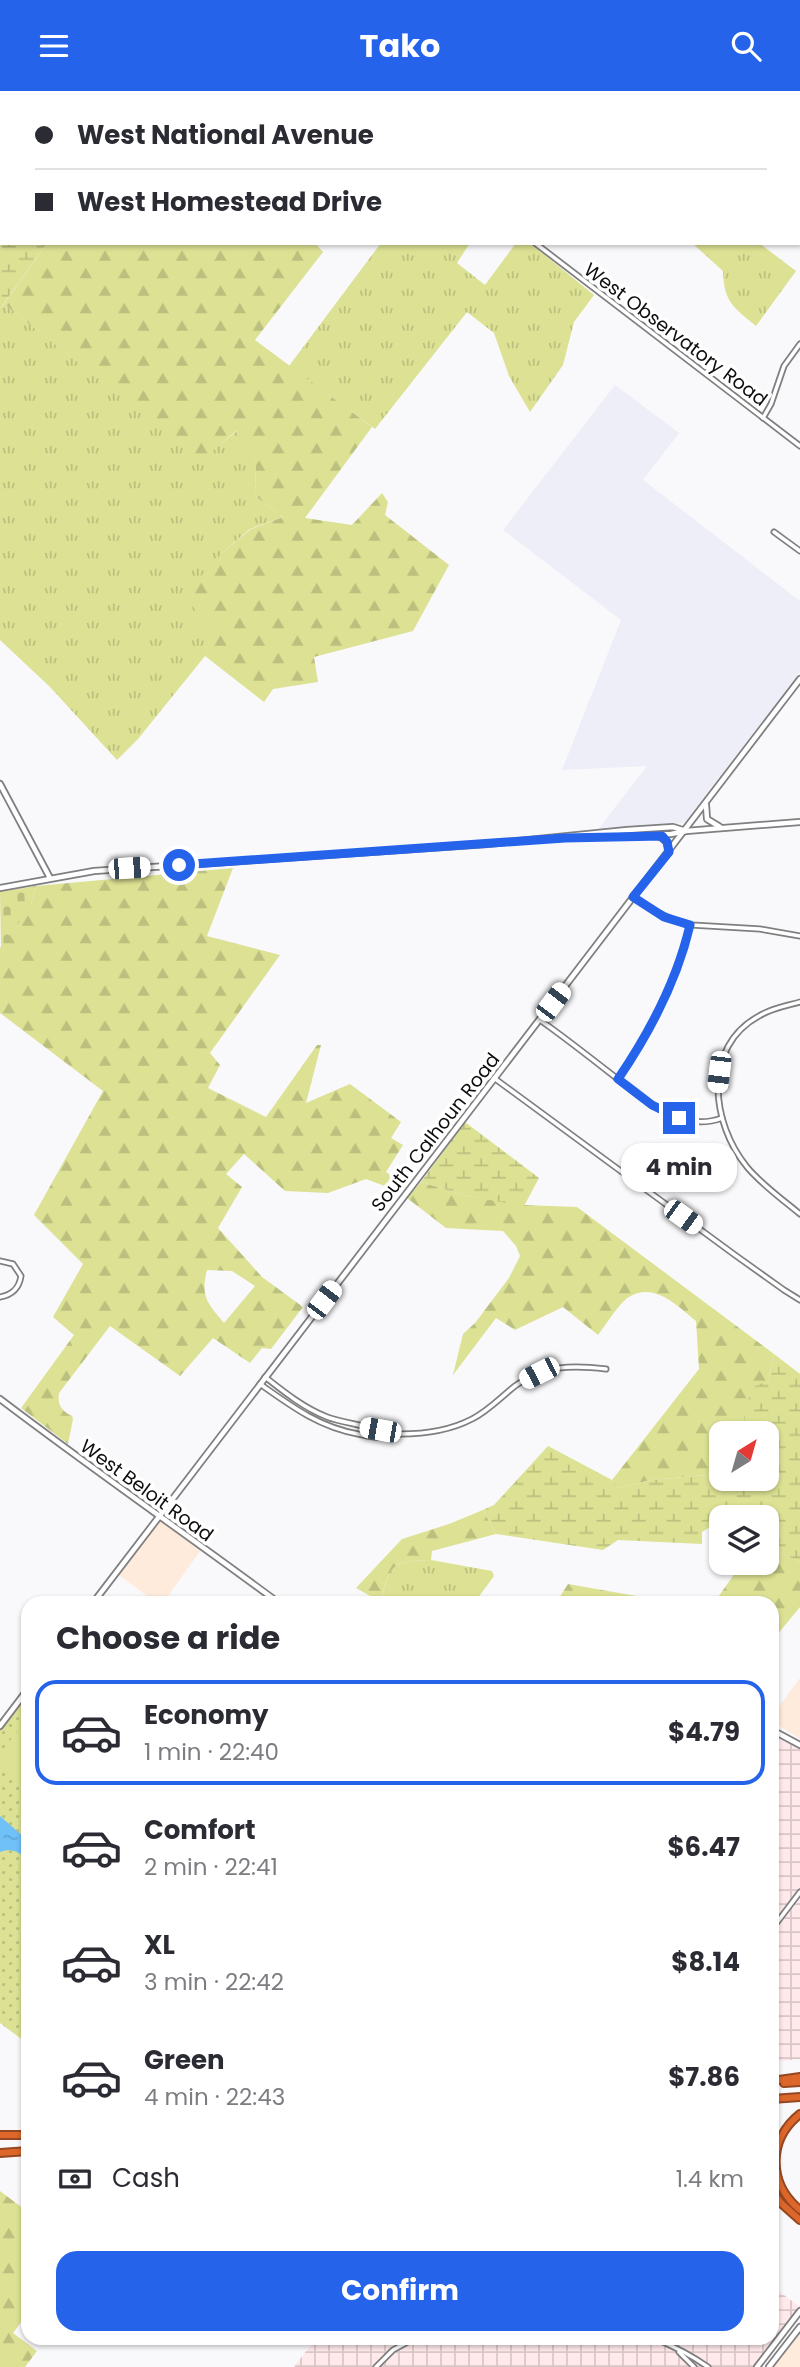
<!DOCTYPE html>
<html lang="en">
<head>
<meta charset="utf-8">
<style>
  body { margin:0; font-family:Poppins,sans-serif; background:#f7f7f7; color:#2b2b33; height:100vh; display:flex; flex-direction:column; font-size:26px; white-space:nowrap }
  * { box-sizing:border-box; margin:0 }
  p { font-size:23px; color:#7c7c81 }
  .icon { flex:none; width:38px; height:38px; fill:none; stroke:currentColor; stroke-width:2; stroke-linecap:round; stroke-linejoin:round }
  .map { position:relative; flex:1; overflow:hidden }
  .details { position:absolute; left:21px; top:1505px; width:758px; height:749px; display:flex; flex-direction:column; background:#fff; border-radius:21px; box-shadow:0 2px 5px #0004 }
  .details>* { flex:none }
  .hud { position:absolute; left:0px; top:0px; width:802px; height:154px; box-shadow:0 2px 5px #0004; display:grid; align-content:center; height:154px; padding:0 35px; background:#fff }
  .needle { width:46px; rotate:37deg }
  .buttons { position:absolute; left:709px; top:1330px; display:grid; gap:14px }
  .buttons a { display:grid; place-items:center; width:70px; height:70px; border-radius:14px; background:#fff; box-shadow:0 2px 5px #0004; font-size:35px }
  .end { position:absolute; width:32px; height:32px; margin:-16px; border:9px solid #2563eb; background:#fff; box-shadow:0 0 0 4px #fff }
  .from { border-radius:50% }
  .bubble { position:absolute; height:49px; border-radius:21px; background:#fff; box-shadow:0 2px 5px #0004; font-size:23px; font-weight:700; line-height:49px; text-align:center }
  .car { position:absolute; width:21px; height:42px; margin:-21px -10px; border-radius:9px; box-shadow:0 0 5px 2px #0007; background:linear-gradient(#fff 24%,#345 0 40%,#fff 0 76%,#345 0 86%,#fff 0) }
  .hud b { display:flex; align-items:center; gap:24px; height:66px; font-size:26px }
  .hud b+b { border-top:2px solid #e1e1e2 }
  .hud i { width:18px; height:18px; background:#2b2b33 }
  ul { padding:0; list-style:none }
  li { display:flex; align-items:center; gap:21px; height:105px; margin:0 14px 10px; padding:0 21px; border:4px solid transparent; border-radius:21px }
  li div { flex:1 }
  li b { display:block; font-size:26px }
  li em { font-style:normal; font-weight:700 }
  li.selected { border-color:#2563eb }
  li>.icon { width:63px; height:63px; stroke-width:1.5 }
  h2 { padding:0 35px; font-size:32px; line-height:84px }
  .pay { display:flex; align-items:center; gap:18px; height:77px; padding:0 35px; font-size:26px }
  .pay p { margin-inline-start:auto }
  .action { display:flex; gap:14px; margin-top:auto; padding:14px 35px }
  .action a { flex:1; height:80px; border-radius:21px; background:#2563eb; color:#fff; font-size:28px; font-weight:700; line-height:80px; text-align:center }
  header { display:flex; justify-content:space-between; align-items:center; height:91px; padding:0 35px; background:#2563eb; color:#fff; font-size:32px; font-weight:700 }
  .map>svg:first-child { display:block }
  .commercial { fill:#ffebdc }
  .industrial { fill:url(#industrial-grid) }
  .built { fill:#edeef7 }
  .grass { fill:url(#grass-tufts) }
  .forest { fill:url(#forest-firs); fill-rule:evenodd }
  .wetland { fill:url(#wetland-marsh) }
  .cemetery { fill:url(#cemetery-stones) }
  .park { fill:url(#park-dots) }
  .garden { fill:#dce193 }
  .water { fill:url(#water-ripples) }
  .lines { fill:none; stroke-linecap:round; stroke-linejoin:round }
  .street-casing { stroke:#7f7f81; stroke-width:7 }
  .secondary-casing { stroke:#7f7f81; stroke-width:8 }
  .highway-casing { stroke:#954821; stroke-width:10 }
  .street { stroke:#fff; stroke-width:3.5 }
  .secondary { stroke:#fff; stroke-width:4.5 }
  .highway { stroke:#dd672b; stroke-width:6 }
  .route { stroke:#2563eb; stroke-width:9 }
  .labels { text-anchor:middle; stroke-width:7; stroke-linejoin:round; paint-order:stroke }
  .street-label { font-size:19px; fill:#0e0e0f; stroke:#fff }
</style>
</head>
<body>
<header><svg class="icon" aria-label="menu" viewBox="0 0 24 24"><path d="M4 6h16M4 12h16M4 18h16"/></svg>Tako<svg class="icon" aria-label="search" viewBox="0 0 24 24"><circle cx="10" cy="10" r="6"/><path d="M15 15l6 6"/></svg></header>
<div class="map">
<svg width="800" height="2276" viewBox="0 0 800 2276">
  <defs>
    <pattern id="industrial-grid" width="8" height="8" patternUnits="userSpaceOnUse" patternTransform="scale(1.75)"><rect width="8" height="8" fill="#ffe9eb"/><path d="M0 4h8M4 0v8" fill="none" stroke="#d9c7c8"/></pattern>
    <pattern id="grass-tufts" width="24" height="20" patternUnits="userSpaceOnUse" patternTransform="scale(1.75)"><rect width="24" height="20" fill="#dce193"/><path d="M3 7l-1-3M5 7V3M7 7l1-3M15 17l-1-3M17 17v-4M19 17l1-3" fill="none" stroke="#bcc07e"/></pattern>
    <pattern id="forest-firs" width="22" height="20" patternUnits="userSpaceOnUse" patternTransform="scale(1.75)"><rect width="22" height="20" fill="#dce193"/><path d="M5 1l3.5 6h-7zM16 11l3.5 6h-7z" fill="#bcc07e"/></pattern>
    <pattern id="wetland-marsh" width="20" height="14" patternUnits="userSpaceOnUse" patternTransform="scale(1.75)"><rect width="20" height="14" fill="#dce193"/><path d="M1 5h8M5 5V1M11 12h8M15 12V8" fill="none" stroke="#bcc07e"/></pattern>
    <pattern id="cemetery-stones" width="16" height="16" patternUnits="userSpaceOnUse" patternTransform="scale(1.75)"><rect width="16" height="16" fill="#dce193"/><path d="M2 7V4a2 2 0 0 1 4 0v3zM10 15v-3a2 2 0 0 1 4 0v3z" fill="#bcc07e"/></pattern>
    <pattern id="park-dots" width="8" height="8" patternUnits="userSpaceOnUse" patternTransform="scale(1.75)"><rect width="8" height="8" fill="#dce193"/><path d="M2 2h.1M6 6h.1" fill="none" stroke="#bcc07e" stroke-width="1.8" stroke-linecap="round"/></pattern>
    <pattern id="water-ripples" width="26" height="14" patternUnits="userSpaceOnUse" patternTransform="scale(1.75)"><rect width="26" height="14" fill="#6fc1f8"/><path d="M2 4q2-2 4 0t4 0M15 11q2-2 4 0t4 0" fill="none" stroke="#5fa5d3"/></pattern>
  </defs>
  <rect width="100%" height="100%" fill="#f9f9fb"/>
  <g class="commercial">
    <path d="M159,1426L203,1456L163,1512H157L116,1482Z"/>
    <path d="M800,1587V1648L781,1636L772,1633V1625Z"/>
    <path d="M800,2240V2276H772L777,2270Z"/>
  </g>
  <g class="industrial">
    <path d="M777,1641L800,1654V1968L772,1971V1643Z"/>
    <path d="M772,2195L800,2216V2220L757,2276H294L316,2247H772Z"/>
  </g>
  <path class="built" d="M615,294L679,342L643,389L800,510V581L684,732L596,741L647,675L562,679L621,529L503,439Z"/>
  <g class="grass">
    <path d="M381,152H470L457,172L485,194L516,152H530L594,204L574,231L563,274L530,321L509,285L494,242L467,221L375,338L289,275Z"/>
    <path d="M692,152H759L796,180L756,235C733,216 724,211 723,180Z"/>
    <path d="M4,213L202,368L237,340L256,371L255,405L283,426L250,438L222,462L191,514L214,534L205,565L138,648L117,669L50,596L0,549V218Z"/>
    <path d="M431,1469L492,1480L494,1485L474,1512L381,1511C389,1474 392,1470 431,1469Z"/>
  </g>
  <g class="forest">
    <path d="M47,152H315L323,161L255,249L372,336L305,427L352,434L382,402L388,411L385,424L449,474L413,540L314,566L318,591L273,598L264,611L205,565L213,534L191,514V496L222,462L251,438L283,426L255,405L256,371L236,340L202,369L4,213Z"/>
    <path d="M233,777L207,845L280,864L210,962L220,974L208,997L266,1026L317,954H321L306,1012L350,993L401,1031L391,1047L403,1054L386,1081L397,1089L408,1088L398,1100L366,1088L328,1102L285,1100L244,1063L226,1083L242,1096L218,1137L262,1186L303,1216L271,1258L262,1257L250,1272L213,1247L180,1285L110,1235L59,1302C57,1314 62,1320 72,1325L73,1328L68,1353L21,1317L74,1244L53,1226L83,1173L34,1124L103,1000L0,922V857L31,813L36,795ZM207,1179L232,1180L255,1195L224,1232C208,1213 200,1206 207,1179Z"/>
    <path d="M421,1091L467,1105L524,1114L577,1116L774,1263L768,1290L746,1342H721V1377L707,1384L651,1389L618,1397L612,1389L699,1278L696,1230C679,1216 654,1190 629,1206C619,1212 606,1234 598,1244L563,1216L515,1239L496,1227L453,1284L463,1243L475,1232L509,1187L520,1165L516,1155L503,1140L446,1137L407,1107Z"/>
    <path d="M483,1419L496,1443L432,1460L431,1469C392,1470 389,1474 381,1511L356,1497L402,1448L449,1433Z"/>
    <path d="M767,1455L800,1471V1516L772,1550V1512H714L742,1472H766Z"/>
    <path d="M568,1493L676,1512H556Z"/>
    <path d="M0,2100L28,2121V2222L13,2242L37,2260L25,2276H0Z"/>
  </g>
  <g class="wetland">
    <path d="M0,46L2,152H47L0,218Z"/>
    <path d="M465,1031L539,1087L524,1115L467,1105L421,1091Z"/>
    <path d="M774,1263L800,1283V1471L767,1455L766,1426H721V1435L715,1433L702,1441V1453L618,1449L603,1459L496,1443L483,1419L494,1414L548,1355L612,1389L618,1397L651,1389L707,1384L721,1377V1388H766V1342H746L743,1318L755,1295L768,1290Z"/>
  </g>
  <path class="cemetery" d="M36,795L31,813L1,858L0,801Z"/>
  <path class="park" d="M19,1609L28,1615V1953L0,1932V1635Z"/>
  <path class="garden" d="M27,1628H28V1695L0,1674V1662Z"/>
  <path class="water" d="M0,1725L25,1747L28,1762L25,1766C17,1760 10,1757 0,1761Z"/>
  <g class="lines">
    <defs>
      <g id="street">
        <path d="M340,0L342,2"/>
        <path d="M627,2L628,0"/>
        <path d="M535,152L800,355"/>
        <path d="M763,327L771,313L784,275L800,253"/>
        <path d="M774,441L800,460"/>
        <path d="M633,806C652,819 669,829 692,834L760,838L800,845"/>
        <path d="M800,911C786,915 772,917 759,925C702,956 711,1032 747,1076C762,1094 782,1108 800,1123"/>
        <path d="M540,929C564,946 587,964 610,982C641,1006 679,1043 722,1027"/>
        <path d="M494,987L735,1164L784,1199L800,1209"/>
        <path d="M618,988C650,941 677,890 690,834"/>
        <path d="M0,1170L13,1173L21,1185C19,1198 12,1204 0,1206"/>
        <path d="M265,1286C284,1301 304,1317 327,1326C342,1332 375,1335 386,1343"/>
        <path d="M260,1293C291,1315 319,1336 358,1343C364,1344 373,1347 379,1346C387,1345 392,1343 400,1343C423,1343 451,1339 472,1328C488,1320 501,1306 515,1295C542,1274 573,1274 606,1278"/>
        <path d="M772,1838L800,1801"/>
        <path d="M493,2247L517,2249L539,2247"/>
        <path d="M654,2247C673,2255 691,2264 708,2276"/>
        <path d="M679,2261L694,2276"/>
        <path d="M376,2276L393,2259L415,2247"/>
      </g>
      <g id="secondary">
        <path d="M0,693L50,787"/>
        <path d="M706,714L707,728L720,736"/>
        <path d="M659,745L667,751L669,761"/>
        <path d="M567,747L671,743L686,740L800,731"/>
        <path d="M0,797L94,780L488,753L627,739L673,736L686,740"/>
        <path d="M0,1308C92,1378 186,1443 279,1512"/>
        <path d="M93,1512L800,588"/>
        <path d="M0,1635L28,1598"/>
        <path d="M772,1639L800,1654"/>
        <path d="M757,2276L800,2220"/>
        <path d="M769,2276L800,2236"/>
      </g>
      <g id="highway">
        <path d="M772,1990L800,1986"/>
        <path d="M784,1992L800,1991"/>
        <path d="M772,2008L800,2006"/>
        <path d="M800,2023C767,2049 768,2093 800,2119"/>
        <path d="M0,2044H28"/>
        <path d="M0,2062L28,2060"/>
        <path d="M772,2100L782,2113L800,2129"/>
      </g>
    </defs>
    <use href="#street" class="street-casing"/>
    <use href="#secondary" class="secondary-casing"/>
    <use href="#highway" class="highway-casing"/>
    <use href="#street" class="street"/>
    <use href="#secondary" class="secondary"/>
    <use href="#highway" class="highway"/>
  </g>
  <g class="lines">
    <path class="route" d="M179,774L565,747L662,745L667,751L669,761L633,806L664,826L690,834C677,890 650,941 618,988L652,1014L679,1027"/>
  </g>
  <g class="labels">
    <g class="street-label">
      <text transform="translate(676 243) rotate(37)" y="7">West Observatory Road</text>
      <text transform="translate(435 1041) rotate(-52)" y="7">South Calhoun Road</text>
      <text transform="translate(147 1399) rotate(36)" y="7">West Beloit Road</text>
    </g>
  </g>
</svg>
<div class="buttons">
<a><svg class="needle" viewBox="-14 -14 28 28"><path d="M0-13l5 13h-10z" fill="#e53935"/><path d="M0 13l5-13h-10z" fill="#7c7c81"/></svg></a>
<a><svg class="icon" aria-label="layers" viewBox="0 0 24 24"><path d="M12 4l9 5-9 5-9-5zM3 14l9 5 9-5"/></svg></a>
</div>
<i class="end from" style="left:179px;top:774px"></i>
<i class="end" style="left:679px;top:1027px"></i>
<div class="bubble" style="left:621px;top:1052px;width:116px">4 min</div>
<i class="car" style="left:129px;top:777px;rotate:86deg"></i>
<i class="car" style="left:553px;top:911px;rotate:37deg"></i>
<i class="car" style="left:719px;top:981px;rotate:187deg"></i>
<i class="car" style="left:683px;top:1126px;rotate:126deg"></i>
<i class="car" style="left:324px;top:1209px;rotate:37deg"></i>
<i class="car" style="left:539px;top:1282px;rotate:243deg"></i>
<i class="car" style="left:380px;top:1339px;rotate:280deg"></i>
<div class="hud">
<b><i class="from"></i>West National Avenue</b>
<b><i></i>West Homestead Drive</b>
</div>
<section class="details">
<h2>Choose a ride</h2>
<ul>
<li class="selected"><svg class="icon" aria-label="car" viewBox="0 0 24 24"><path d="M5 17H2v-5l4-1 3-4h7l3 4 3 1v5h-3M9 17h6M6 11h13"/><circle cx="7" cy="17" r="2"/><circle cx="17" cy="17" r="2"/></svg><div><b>Economy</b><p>1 min · 22:40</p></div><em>$4.79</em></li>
<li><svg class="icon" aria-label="car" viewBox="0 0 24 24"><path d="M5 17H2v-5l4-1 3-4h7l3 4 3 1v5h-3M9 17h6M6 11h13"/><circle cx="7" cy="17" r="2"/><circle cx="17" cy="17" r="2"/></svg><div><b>Comfort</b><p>2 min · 22:41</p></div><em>$6.47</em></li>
<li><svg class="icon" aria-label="car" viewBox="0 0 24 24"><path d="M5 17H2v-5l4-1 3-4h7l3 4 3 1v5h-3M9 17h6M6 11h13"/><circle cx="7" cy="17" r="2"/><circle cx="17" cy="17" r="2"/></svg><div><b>XL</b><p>3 min · 22:42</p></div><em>$8.14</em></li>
<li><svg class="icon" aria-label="car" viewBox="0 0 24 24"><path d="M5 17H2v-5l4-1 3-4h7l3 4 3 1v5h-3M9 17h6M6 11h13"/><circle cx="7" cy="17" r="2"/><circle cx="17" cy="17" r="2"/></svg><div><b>Green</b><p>4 min · 22:43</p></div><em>$7.86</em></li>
</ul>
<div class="pay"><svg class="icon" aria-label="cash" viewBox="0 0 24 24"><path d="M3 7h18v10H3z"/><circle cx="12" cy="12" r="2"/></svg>Cash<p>1.4 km</p></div>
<div class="action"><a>Confirm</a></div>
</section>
</div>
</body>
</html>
